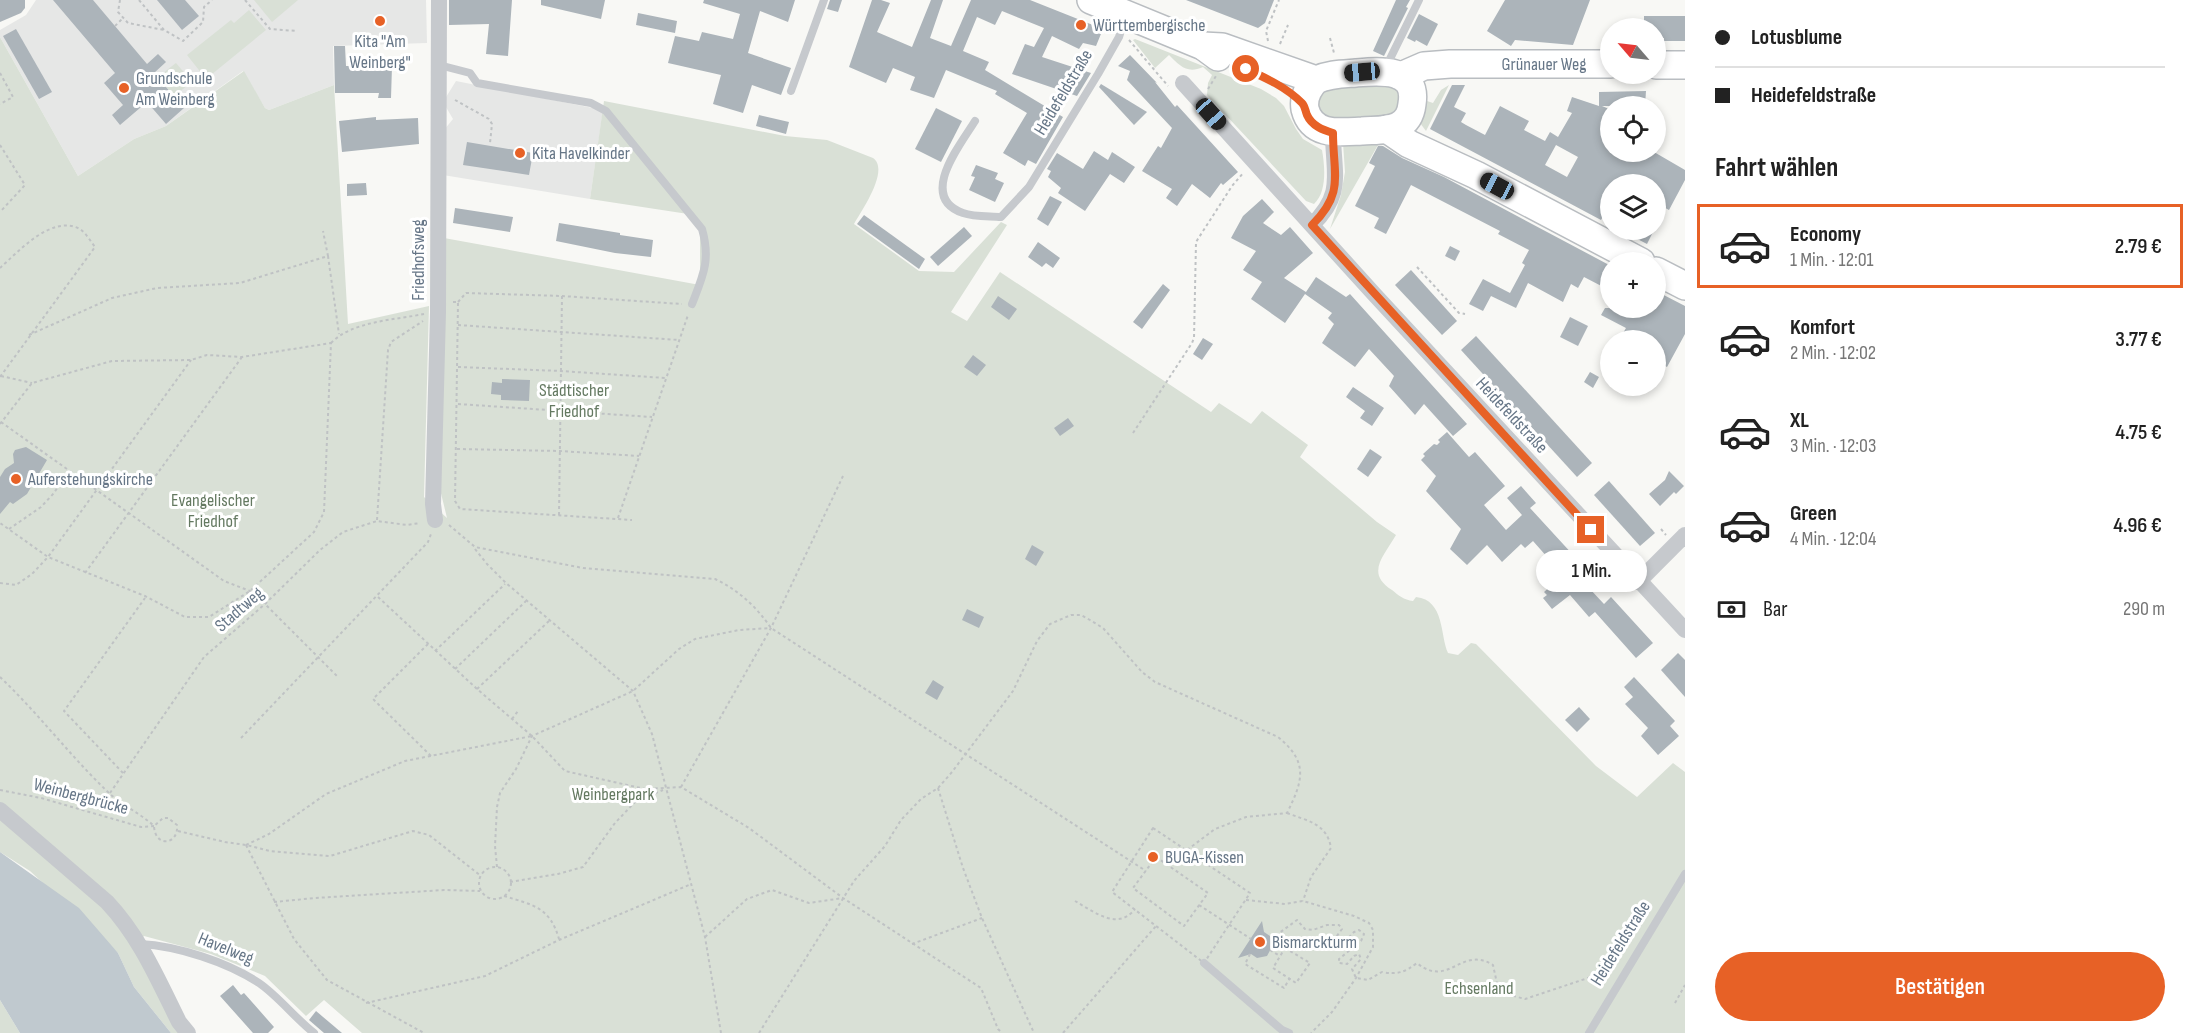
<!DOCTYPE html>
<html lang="de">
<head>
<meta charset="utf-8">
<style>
  body { margin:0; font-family:"Sofia Sans Condensed",sans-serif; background:#f6f6f6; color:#222; height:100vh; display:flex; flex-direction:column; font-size:22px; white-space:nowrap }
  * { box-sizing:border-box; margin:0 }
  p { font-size:20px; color:#767676 }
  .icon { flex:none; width:33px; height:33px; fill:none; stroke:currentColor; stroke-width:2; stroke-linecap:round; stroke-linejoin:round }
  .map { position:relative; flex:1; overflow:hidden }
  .details { display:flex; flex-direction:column; background:#fff; width:510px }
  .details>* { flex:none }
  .hud { display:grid; align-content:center; height:132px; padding:0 30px; background:#fff }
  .needle { width:39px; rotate:298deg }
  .buttons { position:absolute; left:1600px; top:18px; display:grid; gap:12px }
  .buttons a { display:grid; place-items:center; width:66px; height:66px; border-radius:50%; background:#fff; box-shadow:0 3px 9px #0003; font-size:30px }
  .end { position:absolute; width:27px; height:27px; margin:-14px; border:8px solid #e76126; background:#fff; box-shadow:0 0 0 3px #fff }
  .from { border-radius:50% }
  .bubble { position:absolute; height:42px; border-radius:21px; background:#fff; box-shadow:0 3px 9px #0003; font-size:20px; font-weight:600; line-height:42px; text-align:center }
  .car { position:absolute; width:18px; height:36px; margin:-18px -9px; border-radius:8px; box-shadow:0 0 4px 2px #0007; background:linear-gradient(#222 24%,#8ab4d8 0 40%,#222 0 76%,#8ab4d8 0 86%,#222 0) }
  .hud b { display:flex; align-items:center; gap:21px; height:57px; font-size:22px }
  .hud b+b { border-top:2px solid #e0e0e0 }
  .hud i { width:15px; height:15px; background:#222 }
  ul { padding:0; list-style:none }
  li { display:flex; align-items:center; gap:18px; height:84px; margin:0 12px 9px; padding:0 18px; border:3px solid transparent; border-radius:0px }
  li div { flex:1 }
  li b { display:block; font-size:22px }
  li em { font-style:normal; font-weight:600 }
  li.current { border-color:#e76126 }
  li>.icon { width:54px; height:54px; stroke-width:1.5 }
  h2 { padding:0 30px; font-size:27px; line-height:72px }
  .pay { display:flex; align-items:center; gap:15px; height:66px; padding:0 30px; font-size:22px }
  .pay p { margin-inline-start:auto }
  .cta { display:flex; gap:12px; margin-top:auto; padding:12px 30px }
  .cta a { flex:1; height:69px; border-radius:36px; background:#e76126; color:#fff; font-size:24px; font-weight:600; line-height:69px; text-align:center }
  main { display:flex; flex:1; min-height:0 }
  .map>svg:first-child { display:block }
  .built { fill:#e6e7e6 }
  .green { fill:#d9e0d6 }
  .water { fill:#c0c9cf }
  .building { fill:#acb4ba; fill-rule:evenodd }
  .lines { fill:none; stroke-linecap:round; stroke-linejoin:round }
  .primary-casing { stroke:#b9bdc1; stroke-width:30 }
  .path { stroke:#bfc2c4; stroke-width:2; stroke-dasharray:3 3; stroke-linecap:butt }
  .lane { stroke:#c6c9cd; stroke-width:8 }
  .street { stroke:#c6c9cd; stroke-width:16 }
  .primary { stroke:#fff; stroke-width:27 }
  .route { stroke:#e76126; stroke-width:8 }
  .poi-dot { fill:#e76126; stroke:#fff; stroke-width:2 }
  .labels { text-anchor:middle; stroke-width:6; stroke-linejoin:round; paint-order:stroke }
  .poi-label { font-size:18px; fill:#667687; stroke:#fff; text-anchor:start }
  .street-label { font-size:18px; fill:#667687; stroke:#fff }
  .park-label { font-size:18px; fill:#647961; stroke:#fff }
</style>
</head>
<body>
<main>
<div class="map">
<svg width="1685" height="1033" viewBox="0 0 1685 1033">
  <rect width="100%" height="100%" fill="#f8f8f5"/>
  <g class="built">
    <path d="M36,0H426L427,43L333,46L334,85L269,110L265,108L243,71L166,126L134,139L78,176L0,37V30L26,15Z"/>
    <path d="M456,81L603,110L590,199L443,175L444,130L453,119L443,102Z"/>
  </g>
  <g class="green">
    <path d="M254,0H298L272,22Z"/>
    <path d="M249,10L266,30L206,79L187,55L231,20L234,23Z"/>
    <path d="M0,37L78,176L134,139L166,126L244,71L265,108L269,110L334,85L348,324L429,306L424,497L447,518L439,485L444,238L700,285V229L688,214L590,199L604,101L785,136L827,140L873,158C890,170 862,210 854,224L919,271L954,272L1001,222L1007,225L951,312L967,321L1000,272L1211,412L1219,403L1251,424L1262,411L1308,445L1300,457L1377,522L1396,535C1384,556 1365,573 1392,590C1398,595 1404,600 1413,601L1416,597C1445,600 1440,636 1448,653L1458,655L1471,643L1476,644L1596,766L1637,797L1673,763L1685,772V1033H362L324,1000L306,1016L265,976L211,954L144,936L135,946L179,1033H171L134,987L118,953L30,871L0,852Z"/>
    <path d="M1135,39L1261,89L1276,98L1284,106L1296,129L1303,139L1322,150C1325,167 1327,192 1314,204L1306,201L1207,95L1208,83L1212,75L1203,67C1187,74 1180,66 1169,55L1155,68L1133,40Z"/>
    <path d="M176,63L192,82L174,96L158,77Z"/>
    <path d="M1392,84L1401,93L1398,111L1390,118L1331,122L1324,119L1316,106L1321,91L1329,86Z"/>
    <path d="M1449,85L1426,131L1420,123L1422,98L1426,93L1427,101L1433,103L1441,90Z"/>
    <path d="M1382,138L1330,229L1341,195L1345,172L1343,143Z"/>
    <path d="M0,1000L20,1033H0Z"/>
  </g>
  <path class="water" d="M0,852L79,908L118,953L134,987L171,1033H20L0,1000Z"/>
  <g class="building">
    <path d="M0,0H25V8L21,13L0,22Z"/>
    <path d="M53,0H93L147,64L158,54L166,62L154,73L184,108L166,124L147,102L120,125L112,115L123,105L104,83L115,73Z"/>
    <path d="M157,0H185L199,16L182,30Z"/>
    <path d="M449,0H512L508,56L486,54L489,24L449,25Z"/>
    <path d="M541,0H605L601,19L541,5Z"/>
    <path d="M704,0H795L788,22L760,11L748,53L791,68L781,95L752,85L743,113L713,104L721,75L668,63L675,36L699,41L702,32L733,39L740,14L703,3Z"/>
    <path d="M830,0H842L838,12L827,9Z"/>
    <path d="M872,0H881L890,3L877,32L912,47L931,0H943L930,38L951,46L971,0H1030L1103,29L1096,46L1083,43L1079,49L1052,36L1042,57L1091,73L1077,96L1012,74L1025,44L1034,47L1044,28L1002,11L995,25L977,17L963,51L989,62L985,70L1063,117L1036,164L1028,160L1025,166L1003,153L1027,113L995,94L997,91L946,70L934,98L910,90L915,77L893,68L886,83L849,67Z"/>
    <path d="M1186,0H1274L1265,23L1258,28Z"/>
    <path d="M1396,0H1410L1406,7L1408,8L1384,56L1373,51Z"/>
    <path d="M1505,0H1590L1573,45L1515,40L1511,46L1487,31Z"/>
    <path d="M638,13L677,21L675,33L636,25Z"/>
    <path d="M1419,14L1438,24L1427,46L1416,40L1415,42L1407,38Z"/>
    <path d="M1644,16H1685V41H1664V38H1656V28H1644Z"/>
    <path d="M16,29L52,92L39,99L3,36Z"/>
    <path d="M334,46H345L346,66H392L391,98H378L379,93H335Z"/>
    <path d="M1130,55L1157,83L1155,82L1175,107L1177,105L1238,172L1223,185L1221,183L1210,198L1192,184L1177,206L1166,198L1172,189L1142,171L1158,146L1161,148L1172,128L1127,80L1130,71L1118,66Z"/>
    <path d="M1101,84L1147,112L1134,125L1099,87Z"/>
    <path d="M1452,85H1465L1454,107L1466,113L1461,122L1466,125L1485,135L1500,106L1529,121L1524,130L1545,141L1550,132L1558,137L1572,113L1567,111L1572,97L1599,106V92L1646,91L1645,106H1602L1609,109L1605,126L1611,129V152H1654L1685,170V180L1669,210L1656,203V184H1637L1626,178L1622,184H1611V202L1601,220L1430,129ZM1556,145L1578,157L1567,177L1545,165Z"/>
    <path d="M936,108L962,121L941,162L915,149Z"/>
    <path d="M759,115L789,122L786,134L756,126Z"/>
    <path d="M376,117V120L418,118L419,144L342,152L339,121Z"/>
    <path d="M467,142L533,153L529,175L463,165Z"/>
    <path d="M1378,146H1383L1402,158L1444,177L1611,266V291L1584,277L1578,288L1571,284L1563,302L1528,283L1516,308L1491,296L1483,311L1469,304L1483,279L1510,293L1525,265L1522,263L1529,250L1498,234L1500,231L1411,185L1386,234L1374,228L1379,218L1355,206L1375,166L1369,163Z"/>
    <path d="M1094,151L1108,160L1112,152L1135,167L1124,183L1110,174L1085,211L1058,193L1061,188L1048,177L1051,171L1047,169L1057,153L1083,169Z"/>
    <path d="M976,165L998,173L995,179L1004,183L995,202L969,190L975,177L971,176Z"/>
    <path d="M366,183L367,195L347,196V184Z"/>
    <path d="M1050,196L1062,202L1048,226L1037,219Z"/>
    <path d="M1262,199L1274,212L1263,223L1281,235L1290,227L1313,253L1284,278L1306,292L1316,277L1346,297L1350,294L1467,424L1453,436L1424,404L1415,415L1389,386L1394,376L1369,349L1355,367L1322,343L1334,324L1328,318L1332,313L1305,294L1285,323L1251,299L1262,282L1243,270L1256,251L1231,238L1243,216Z"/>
    <path d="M455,208L513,217L510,232L453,223Z"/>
    <path d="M864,215L925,259L919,269L857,224Z"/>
    <path d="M559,223L620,233V235L653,240L651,257L615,253L556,241Z"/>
    <path d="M964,227L972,236L938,266L930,257Z"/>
    <path d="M1620,230H1654L1647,244Z"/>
    <path d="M1038,242L1060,258L1053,268L1046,263L1042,267L1028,257Z"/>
    <path d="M1450,246L1460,251L1455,261L1445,256Z"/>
    <path d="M1411,270L1457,321L1442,335L1395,285Z"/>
    <path d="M1163,284L1170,290L1142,329L1133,322Z"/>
    <path d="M1656,291L1685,306V334L1667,367L1656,361V340H1619L1626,328L1601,315L1605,308H1656Z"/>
    <path d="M998,296L1017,309L1009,320L991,307Z"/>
    <path d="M1570,317L1588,326L1578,346L1560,337Z"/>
    <path d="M1476,336L1592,463L1577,477L1461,350Z"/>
    <path d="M1203,338L1213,344L1202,360L1193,354Z"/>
    <path d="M973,355L986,365L977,376L964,367Z"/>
    <path d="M1590,372L1599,377L1593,388L1584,382Z"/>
    <path d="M502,379L530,380L529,401L501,400V395L491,394L492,382L502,383Z"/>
    <path d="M1353,387L1384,408L1372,426L1360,418L1365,411L1346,397Z"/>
    <path d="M1068,418L1074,426L1060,436L1054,428Z"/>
    <path d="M1447,432L1469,457L1475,452L1505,486L1484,505L1506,530L1522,515L1507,498L1521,486L1536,503L1530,508L1597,581L1589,588L1604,604L1611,597L1653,643L1636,658L1595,612L1589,617L1570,595L1552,609L1543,598L1547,595L1544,592L1563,575L1533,541L1525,548L1521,544L1502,562L1487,545L1467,565L1450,549L1461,529L1426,491L1436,476L1421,460L1425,456L1423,454L1434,444L1437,445L1440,442L1438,440Z"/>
    <path d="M26,447L47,460L27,494L13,504L10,502L0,514V477L5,469L14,463L13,454L15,450Z"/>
    <path d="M1370,449L1382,457L1368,477L1357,469Z"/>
    <path d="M1669,471L1684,486L1676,494L1674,492L1660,506L1649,494L1665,480Z"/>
    <path d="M1609,481L1655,533L1640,546L1594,495Z"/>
    <path d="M1032,545L1044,552L1036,566L1025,559Z"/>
    <path d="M967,609L984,617L979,628L962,620Z"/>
    <path d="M1678,653L1685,660V697L1661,670Z"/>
    <path d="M1634,677L1675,721L1670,726L1679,736L1658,755L1641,736L1648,728L1625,704L1633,697L1624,687Z"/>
    <path d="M933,680L944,687L937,700L925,693Z"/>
    <path d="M1579,707L1590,719L1577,732L1565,720Z"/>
    <path d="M1262,921L1264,932L1270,936L1273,945L1267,956L1257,958L1251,954L1238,958Z"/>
    <path d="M233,985L241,995L244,993L274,1027L268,1033H253L220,996Z"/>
    <path d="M316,1011L342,1033H324L309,1020Z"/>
  </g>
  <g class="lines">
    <defs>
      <g id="primary">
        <path d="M1091,0L1203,46L1218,57"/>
        <path d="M1203,46L1222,47L1316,80C1329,74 1342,74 1356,73C1379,71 1418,67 1412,104C1411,113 1408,121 1398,126C1388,131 1374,130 1362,131C1341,132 1312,137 1305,109C1303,97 1308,88 1316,80"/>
        <path d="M1656,65H1685"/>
        <path d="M1401,76L1424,66L1450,64H1611"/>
        <path d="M1387,129L1409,144L1476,175L1641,262"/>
        <path d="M1656,271L1685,286"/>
      </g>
    </defs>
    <use href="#primary" class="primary-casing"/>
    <g class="path">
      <path d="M120,0L118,12L128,23L164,30"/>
      <path d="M139,0L164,30L183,41L203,22L204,7L212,0"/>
      <path d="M245,0L270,29L297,31"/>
      <path d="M115,26L123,18"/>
      <path d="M1330,38L1334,53"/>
      <path d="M1129,40L1168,86"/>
      <path d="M1268,41L1266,31L1279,0"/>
      <path d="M1280,44L1288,25"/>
      <path d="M0,73L13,97L0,104"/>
      <path d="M1208,89L1216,76"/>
      <path d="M455,100L489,119L492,124L490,143"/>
      <path d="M0,145L25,185L0,212"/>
      <path d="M328,256L339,334"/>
      <path d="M1417,267L1459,313L1465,314"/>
      <path d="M0,268C19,251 52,214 80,229C86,233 91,242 95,247L0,377"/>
      <path d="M453,302H458L455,501L460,509L632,520"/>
      <path d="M458,302L466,293L562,296L682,304"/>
      <path d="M458,325L679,340"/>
      <path d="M29,335L112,298L157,288L240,283L328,256L323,231"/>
      <path d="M331,343C352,321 395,320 424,314"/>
      <path d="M458,367L561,371L665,378"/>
      <path d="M1,376L32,383"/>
      <path d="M458,404L652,417"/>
      <path d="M1,422L224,581L250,591L265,604L338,677"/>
      <path d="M0,424L32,383L112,361L191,360L207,355L242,357L331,343L324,512L314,532L250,591L209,617H185L145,596L48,557L0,523"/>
      <path d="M1133,433L1192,343L1194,338L1196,242L1232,186L1244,172"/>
      <path d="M457,449L560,451L639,456"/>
      <path d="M559,515L562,296"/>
      <path d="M618,518L688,315"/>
      <path d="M377,520L388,350L391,342L423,321"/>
      <path d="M449,525L475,547L583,568L715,579C738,590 756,606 771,628L1146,871"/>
      <path d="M9,529L41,507L54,493L68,471"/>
      <path d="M1661,529L1666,535"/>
      <path d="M475,549L487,564L506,583L633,691L652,734L705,937L721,1033"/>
      <path d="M85,573L242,357"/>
      <path d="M0,583L16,585L32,574L48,557L191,360"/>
      <path d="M378,597L477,689L532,736"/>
      <path d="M428,644L373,699L431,756"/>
      <path d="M435,651L505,584"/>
      <path d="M455,669L526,601"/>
      <path d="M0,677C39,714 71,757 109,793C123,806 140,813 154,826C155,848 179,845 177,825L168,818H163L154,826"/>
      <path d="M477,689L549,621"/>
      <path d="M512,719L518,711"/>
      <path d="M241,738L428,542L431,534"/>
      <path d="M123,773L64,711L145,598"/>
      <path d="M681,787L771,628L843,476"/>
      <path d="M938,788L963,868L982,918L1034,1033"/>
      <path d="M0,790L41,798L141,827L154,826"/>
      <path d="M110,793L204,657L265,604L320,550L343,532L377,521L407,525L420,523"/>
      <path d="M1287,813C1307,821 1327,823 1331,848L1311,877L1303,901"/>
      <path d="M1153,828L1250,893L1204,963L1112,892Z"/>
      <path d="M178,831L225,842L246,845L270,851L330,856L413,831L429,835L481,876"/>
      <path d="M246,845L269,834L326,794L405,761L532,736L565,771L645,789L681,787L749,828L843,898L981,988L998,1029L1002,1033"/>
      <path d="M246,845L294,939L327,980L424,1033"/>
      <path d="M1156,857L1208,893L1184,926L1133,888Z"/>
      <path d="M497,867L495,846L497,807L500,793L516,769L532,736L633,691L679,649L695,639L739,630L771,628"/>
      <circle cx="495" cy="883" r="16"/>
      <path d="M510,882L558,874L583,867L615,823L636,801L663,790"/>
      <path d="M504,896C533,905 550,907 559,939"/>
      <path d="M1246,900L1285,904L1303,901L1354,916L1369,923L1373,930V947L1356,978L1332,1012L1311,1033"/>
      <path d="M1075,901C1094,912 1118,931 1135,909"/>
      <path d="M274,902L315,898L444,890L480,891"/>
      <path d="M1199,905L1251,939"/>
      <path d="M705,937L747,899L772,890L809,903L843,898"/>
      <path d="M1271,939L1297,920L1305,929L1313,930L1327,925H1339L1342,929L1334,940L1340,947L1354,932L1359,930L1364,934L1361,941L1339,959V963L1347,964L1354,956L1359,954L1361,959L1352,969L1356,978L1368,980L1382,972C1398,975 1405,972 1417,963C1449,989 1461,945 1493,965L1498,988L1506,994L1525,999L1600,974L1612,971"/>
      <path d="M912,944L982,918"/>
      <path d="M1285,948L1310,963L1296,983L1273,968Z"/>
      <path d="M1270,950L1280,956"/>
      <path d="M1250,954L1245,964L1284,988L1290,978"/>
      <path d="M366,1003L485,976L559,940L689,885"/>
      <path d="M1675,1003L1685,985"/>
      <path d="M759,1033L854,881L885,846L901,820L921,799L938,788L952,772L1013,691L1037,641L1050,624L1071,615H1081L1090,620L1103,628L1142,672L1155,682L1278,737C1309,762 1303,781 1287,813L1246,817L1215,829L1187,850"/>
      <path d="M1063,1033L1156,926"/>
    </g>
    <g class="lane">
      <path d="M439,65L470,73L477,83L591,103L606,111L702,229C711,260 703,276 692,304"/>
      <path d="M1386,67L1419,0"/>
      <path d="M791,91L824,0"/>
      <path d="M975,121C961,144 917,197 963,213C974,217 989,216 1001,217L1029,187L1098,74L1119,37L1125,18"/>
      <path d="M140,944C178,946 227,962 259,983C278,996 295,1018 314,1033"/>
      <path d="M1204,963L1282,1030L1289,1033"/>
      <path d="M1589,1033L1685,874"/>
    </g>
    <g class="street">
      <path d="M1183,83L1374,294L1685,630"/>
      <path d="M1312,225C1345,193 1333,174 1333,133"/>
      <path d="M435,520L433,504L438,312L439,0"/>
      <path d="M1638,582L1685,535"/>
      <path d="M0,810L107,902C140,937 158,980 179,1022L188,1033"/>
    </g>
    <use href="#primary" class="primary"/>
  </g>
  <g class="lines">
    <path class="route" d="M1246,69C1266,78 1286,87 1302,103C1305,106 1305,110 1307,115C1312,126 1323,130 1333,133C1333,174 1345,193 1312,225L1591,530"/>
  </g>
  <g class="poi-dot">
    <circle cx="380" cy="21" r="6"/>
    <circle cx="1081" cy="25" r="6"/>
    <circle cx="124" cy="88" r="6"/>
    <circle cx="520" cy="153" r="6"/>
    <circle cx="16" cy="479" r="6"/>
    <circle cx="1153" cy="857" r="6"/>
    <circle cx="1260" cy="942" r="6"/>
  </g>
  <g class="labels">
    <g class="poi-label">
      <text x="1093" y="31">Württembergische</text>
      <text x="380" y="47" text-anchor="middle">Kita "Am<tspan x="380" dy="21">Weinberg"</tspan></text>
      <text x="136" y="84">Grundschule<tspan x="136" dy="21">Am Weinberg</tspan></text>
      <text x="532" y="159">Kita Havelkinder</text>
      <text x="28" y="485">Auferstehungskirche</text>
      <text x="1165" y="863">BUGA-Kissen</text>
      <text x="1272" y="948">Bismarckturm</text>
    </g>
    <g class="street-label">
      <text x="1544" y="70">Grünauer Weg</text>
      <text transform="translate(1063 92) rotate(-59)" y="6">Heidefeldstraße</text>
      <text transform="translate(418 260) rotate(-90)" y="6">Friedhofsweg</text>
      <text transform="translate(1512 415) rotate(47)" y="6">Heidefeldstraße</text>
      <text transform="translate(239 609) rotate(-41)" y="6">Stadtweg</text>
      <text transform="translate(81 796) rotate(15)" y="6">Weinbergbrücke</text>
      <text transform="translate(1620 943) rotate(-58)" y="6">Heidefeldstraße</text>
      <text transform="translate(226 948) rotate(22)" y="6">Havelweg</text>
    </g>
    <g class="park-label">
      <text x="574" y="396">Städtischer<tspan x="574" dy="21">Friedhof</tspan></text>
      <text x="213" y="506">Evangelischer<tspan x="213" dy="21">Friedhof</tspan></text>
      <text x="613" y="800">Weinbergpark</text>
      <text x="1479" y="994">Echsenland</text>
    </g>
  </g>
</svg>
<div class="buttons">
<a><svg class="needle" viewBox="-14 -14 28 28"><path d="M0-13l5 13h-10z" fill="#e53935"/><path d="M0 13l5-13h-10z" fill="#767676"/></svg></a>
<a><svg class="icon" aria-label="locate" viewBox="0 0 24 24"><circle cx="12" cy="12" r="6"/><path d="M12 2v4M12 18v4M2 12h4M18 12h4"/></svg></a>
<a><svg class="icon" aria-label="layers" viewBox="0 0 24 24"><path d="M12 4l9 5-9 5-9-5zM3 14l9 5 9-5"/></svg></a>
<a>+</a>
<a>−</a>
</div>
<i class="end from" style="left:1246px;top:69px"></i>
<i class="end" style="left:1591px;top:530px"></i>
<div class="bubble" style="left:1536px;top:550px;width:111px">1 Min.</div>
<i class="car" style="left:1362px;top:72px;rotate:265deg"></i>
<i class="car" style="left:1211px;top:114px;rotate:138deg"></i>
<i class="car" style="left:1497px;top:186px;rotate:298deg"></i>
</div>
<section class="details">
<div class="hud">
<b><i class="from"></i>Lotusblume</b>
<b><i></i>Heidefeldstraße</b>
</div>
<h2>Fahrt wählen</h2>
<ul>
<li class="current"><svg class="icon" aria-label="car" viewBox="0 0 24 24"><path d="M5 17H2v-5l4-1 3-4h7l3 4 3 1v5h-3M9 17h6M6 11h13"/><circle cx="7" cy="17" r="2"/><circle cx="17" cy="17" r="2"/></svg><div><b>Economy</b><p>1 Min. · 12:01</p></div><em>2.79 €</em></li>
<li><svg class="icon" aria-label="car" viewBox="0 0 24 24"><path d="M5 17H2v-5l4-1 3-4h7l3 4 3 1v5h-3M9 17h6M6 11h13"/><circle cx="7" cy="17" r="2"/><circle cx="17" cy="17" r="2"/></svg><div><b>Komfort</b><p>2 Min. · 12:02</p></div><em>3.77 €</em></li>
<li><svg class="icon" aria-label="car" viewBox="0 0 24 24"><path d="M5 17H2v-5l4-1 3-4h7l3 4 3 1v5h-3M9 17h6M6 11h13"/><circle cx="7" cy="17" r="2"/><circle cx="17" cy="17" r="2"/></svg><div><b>XL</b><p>3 Min. · 12:03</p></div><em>4.75 €</em></li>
<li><svg class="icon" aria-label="car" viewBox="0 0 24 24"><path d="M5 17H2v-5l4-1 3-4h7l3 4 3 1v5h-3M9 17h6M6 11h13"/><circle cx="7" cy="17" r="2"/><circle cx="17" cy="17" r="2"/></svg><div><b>Green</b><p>4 Min. · 12:04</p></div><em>4.96 €</em></li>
</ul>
<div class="pay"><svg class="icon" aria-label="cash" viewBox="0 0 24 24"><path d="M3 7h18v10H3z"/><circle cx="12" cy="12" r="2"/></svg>Bar<p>290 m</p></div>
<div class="cta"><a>Bestätigen</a></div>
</section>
</main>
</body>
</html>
